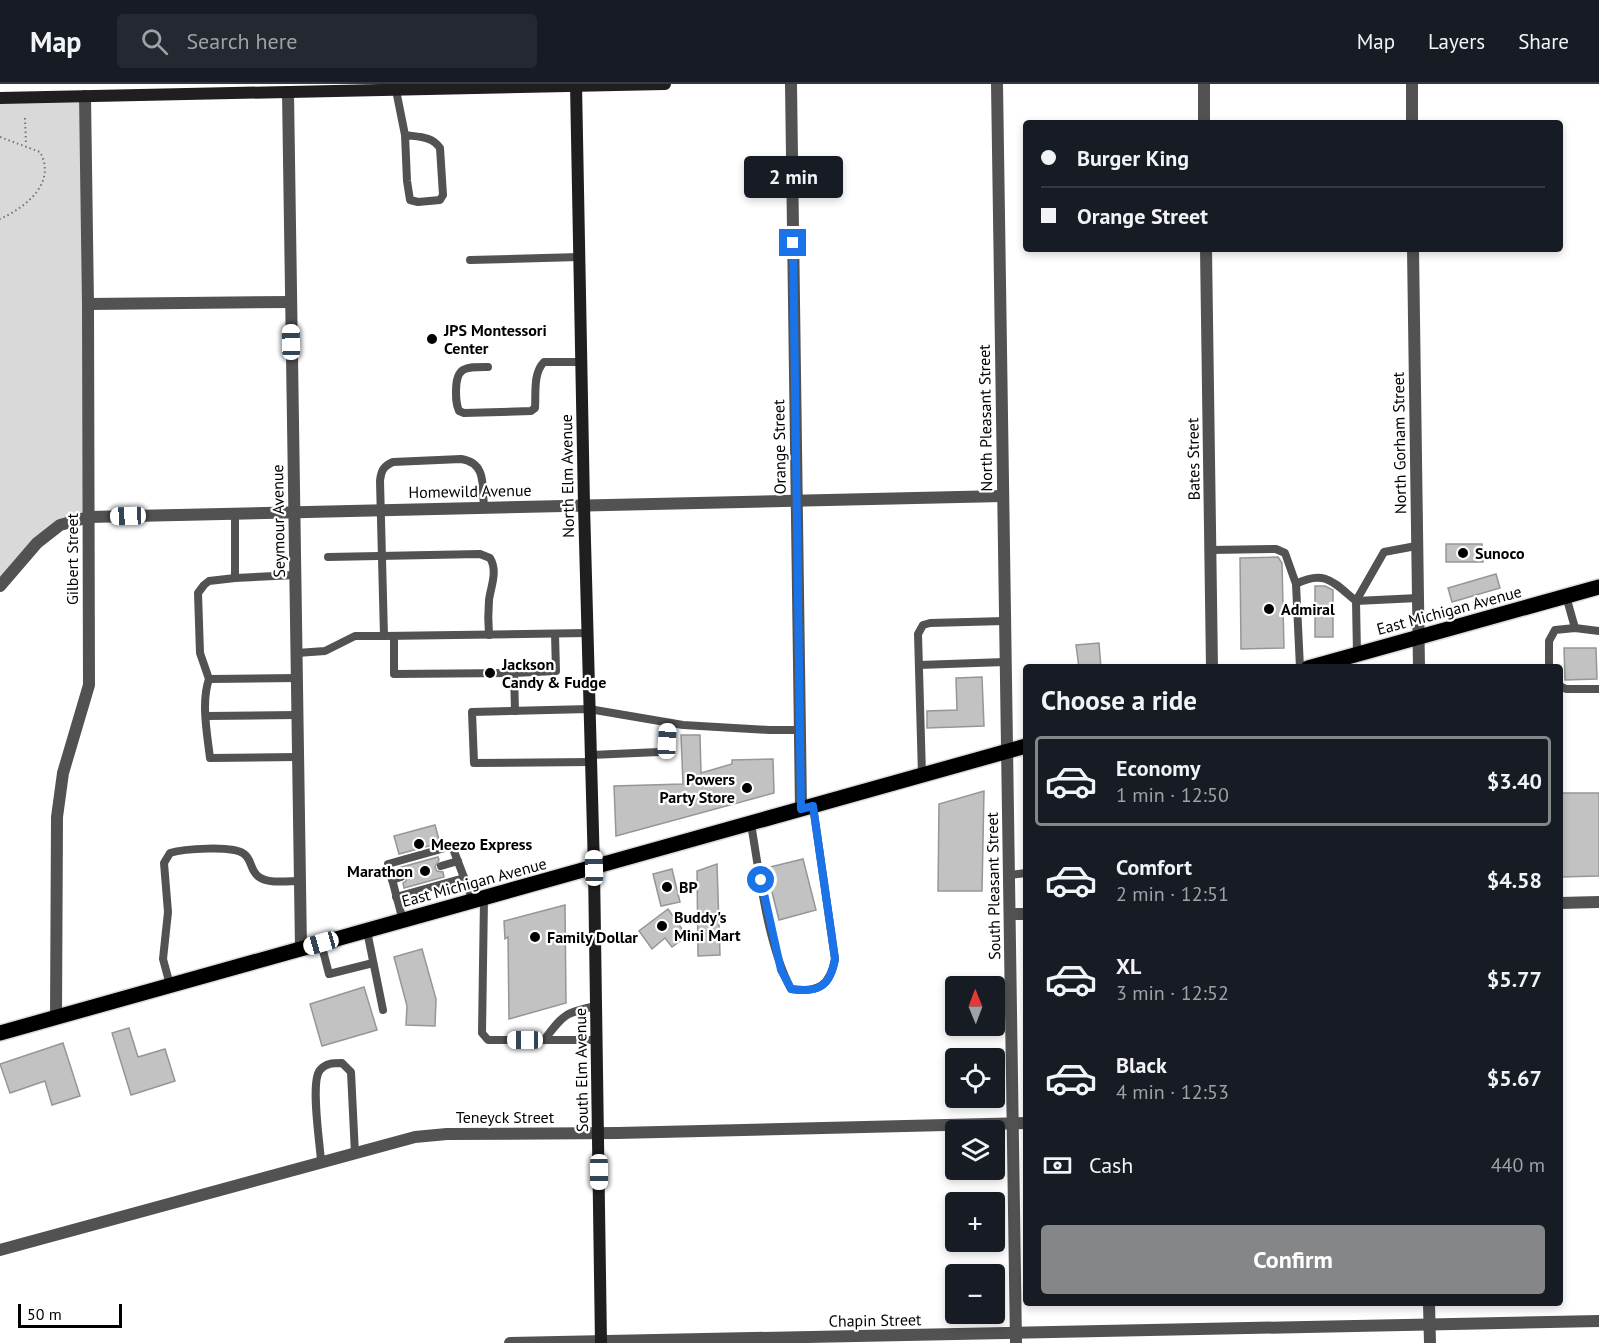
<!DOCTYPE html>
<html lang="en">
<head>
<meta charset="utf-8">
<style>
  body { margin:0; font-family:"PT Sans",sans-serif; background:#242831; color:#f1f3f6; height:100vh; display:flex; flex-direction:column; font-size:22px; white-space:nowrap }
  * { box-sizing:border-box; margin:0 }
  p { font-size:20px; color:#9ea1a6 }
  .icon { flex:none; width:33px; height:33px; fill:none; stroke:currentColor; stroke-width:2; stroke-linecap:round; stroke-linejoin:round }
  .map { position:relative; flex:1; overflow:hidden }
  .details { position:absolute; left:1023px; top:580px; width:540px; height:642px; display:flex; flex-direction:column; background:#171b24; border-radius:6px; box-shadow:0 3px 9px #0003 }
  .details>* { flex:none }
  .top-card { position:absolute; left:1023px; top:36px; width:540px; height:132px; border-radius:6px; box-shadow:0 3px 9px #0003; display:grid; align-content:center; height:132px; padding:0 18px; background:#171b24 }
  .needle { width:39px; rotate:359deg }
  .fabs { position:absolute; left:945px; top:892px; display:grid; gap:12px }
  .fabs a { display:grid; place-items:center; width:60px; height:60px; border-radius:6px; background:#171b24; box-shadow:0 3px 9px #0003; font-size:30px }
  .scale { position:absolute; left:18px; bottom:15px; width:104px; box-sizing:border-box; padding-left:6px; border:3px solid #000; border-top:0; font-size:16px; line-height:21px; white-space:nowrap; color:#000; -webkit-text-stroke:4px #fff; paint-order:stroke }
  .end { position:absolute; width:27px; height:27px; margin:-14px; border:8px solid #1a73e8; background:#fff; box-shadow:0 0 0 3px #fff }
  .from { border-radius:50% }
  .bubble { position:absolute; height:42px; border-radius:6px; background:#171b24; box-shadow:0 3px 9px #0003; font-size:20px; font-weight:600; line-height:42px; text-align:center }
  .car { position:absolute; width:18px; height:36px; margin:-18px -9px; border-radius:8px; box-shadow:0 0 4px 2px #0007; background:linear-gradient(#fff 24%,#345 0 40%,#fff 0 76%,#345 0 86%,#fff 0) }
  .top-card b { display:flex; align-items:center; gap:21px; height:57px; font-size:22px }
  .top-card b+b { border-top:2px solid #363941 }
  .top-card i { width:15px; height:15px; background:#f1f3f6 }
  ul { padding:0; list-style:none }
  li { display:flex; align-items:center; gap:18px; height:90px; margin:0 12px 9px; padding:0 6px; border:3px solid transparent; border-radius:6px }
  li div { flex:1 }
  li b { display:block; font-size:22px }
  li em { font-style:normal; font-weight:600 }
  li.selected { border-color:#858687 }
  li>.icon { width:54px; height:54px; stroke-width:1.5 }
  h2 { padding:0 18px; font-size:27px; line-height:72px }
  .pay { display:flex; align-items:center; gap:15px; height:66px; padding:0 18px; font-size:22px }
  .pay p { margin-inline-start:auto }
  .cta { display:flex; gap:12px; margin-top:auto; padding:12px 18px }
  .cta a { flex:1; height:69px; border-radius:6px; background:#858687; color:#fff; font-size:24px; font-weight:600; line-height:69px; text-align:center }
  header { display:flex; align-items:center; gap:36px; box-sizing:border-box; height:84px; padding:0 30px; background:#171b24; border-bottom:2px solid #363941 }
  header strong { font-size:28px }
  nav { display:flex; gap:33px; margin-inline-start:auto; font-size:21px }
  .search { width:420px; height:54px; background:#242831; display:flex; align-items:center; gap:15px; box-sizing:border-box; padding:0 21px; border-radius:6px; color:#9ea1a6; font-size:22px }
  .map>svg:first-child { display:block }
  .green { fill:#d9d9d9 }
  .building { fill:#c2c2c2; stroke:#969696; stroke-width:1.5 }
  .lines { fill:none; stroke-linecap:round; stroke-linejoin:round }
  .primary-casing { stroke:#dbdbdb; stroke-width:18 }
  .path { stroke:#747474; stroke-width:2; stroke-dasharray:1.5 3; stroke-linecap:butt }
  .lane { stroke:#525252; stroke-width:8 }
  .street { stroke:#525252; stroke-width:12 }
  .secondary { stroke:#1f1f1f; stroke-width:12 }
  .primary { stroke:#000; stroke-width:15 }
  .route { stroke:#1a73e8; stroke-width:8 }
  .poi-dot { fill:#000; stroke:#fff; stroke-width:2 }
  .labels { text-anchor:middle; stroke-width:4.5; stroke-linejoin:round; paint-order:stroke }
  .poi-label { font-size:16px; font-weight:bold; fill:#000; stroke:#fff; text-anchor:start }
  .street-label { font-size:16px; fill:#000; stroke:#fff }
</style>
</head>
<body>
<header>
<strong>Map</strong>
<div class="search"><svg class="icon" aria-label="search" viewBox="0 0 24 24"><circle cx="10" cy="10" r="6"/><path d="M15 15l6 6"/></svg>Search here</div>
<nav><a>Map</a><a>Layers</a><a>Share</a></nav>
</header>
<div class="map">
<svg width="1599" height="1259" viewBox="0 0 1599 1259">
  <rect width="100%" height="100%" fill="#fff"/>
  <path class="green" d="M85,12L89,433L37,459L0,493V14Z"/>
  <g class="building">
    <path d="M1446,460H1482L1483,478H1446Z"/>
    <path d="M1278,473L1282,479L1284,564L1241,565L1240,474Z"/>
    <path d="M1496,490L1500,504L1452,518L1448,504Z"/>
    <path d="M1315,502H1325L1333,506V553H1315Z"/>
    <path d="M1099,559L1101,584H1079L1076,561Z"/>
    <path d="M1564,564H1596L1597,595L1565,596Z"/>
    <path d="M982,593L984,642L927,644V627L957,626L956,594Z"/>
    <path d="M681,651H700L701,689L732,680V676L773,675L774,709L616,752L614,702L683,700Z"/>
    <path d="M984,707L982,807H938L939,720Z"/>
    <path d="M1560,709H1599V792L1560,793Z"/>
    <path d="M435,741L440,759L399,770L394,752Z"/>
    <path d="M438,773L439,776L435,783L437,787L443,788L444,793L404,804L403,799L406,797L407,792L405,788L399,787L398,784Z"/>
    <path d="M803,775L816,826L779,836L766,784Z"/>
    <path d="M717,780L720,871L698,872L697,787Z"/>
    <path d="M672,785L680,818L661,822L653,790Z"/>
    <path d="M565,821L566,919L509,935L508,853L505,855L504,837Z"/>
    <path d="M668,825L687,852L672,863L665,854L652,865L639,847Z"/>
    <path d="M422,865L436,915L435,942L406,941L407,922L394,873Z"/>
    <path d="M364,903L377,946L322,962L310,920Z"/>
    <path d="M129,944L138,973L165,965L175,997L131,1011L112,949Z"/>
    <path d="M63,959L80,1012L52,1021L45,997L10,1009L0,980Z"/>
  </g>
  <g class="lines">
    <defs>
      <g id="primary">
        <path d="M1308,584L1599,503"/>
        <path d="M0,949L1026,662"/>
      </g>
    </defs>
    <use href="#primary" class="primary-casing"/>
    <g class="path">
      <path d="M25,34L26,61"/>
      <path d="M0,53L40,68C57,99 26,123 0,135"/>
    </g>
    <g class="lane">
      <path d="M396,6L405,51L407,97L410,116L418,118L440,116L443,111L440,64C432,52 419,53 405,51"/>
      <path d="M470,176L579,173"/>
      <path d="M488,283C466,283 456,282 456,307C456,315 456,320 459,327L464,329L531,327L535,324C536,309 533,289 544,278H581"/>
      <path d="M484,423C482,402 487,379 461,375L393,378C384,382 381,386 380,397L384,552L587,549"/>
      <path d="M235,429V494"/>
      <path d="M1211,466L1276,465L1285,469L1296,500"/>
      <path d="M328,473L480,470L490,474C498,487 491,502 489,516C488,528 488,539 489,551"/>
      <path d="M1566,512L1575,544"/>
      <path d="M394,552V590L514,589"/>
      <path d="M297,569L325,567L355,552H384"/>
      <path d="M1357,570L1356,517L1384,468L1416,462"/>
      <path d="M919,581L1005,578"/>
      <path d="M1300,584L1296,500C1325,485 1334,499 1356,517L1418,514"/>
      <path d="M1549,584V557L1555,546L1575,544L1599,547"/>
      <path d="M297,594L209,595C201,618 207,649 210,674L298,673"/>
      <path d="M209,595L200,569L198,509L204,501L209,497L235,494L295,491"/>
      <path d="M1560,602L1566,605H1599"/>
      <path d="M515,627L514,589L556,587L555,550"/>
      <path d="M206,632L297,631"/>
      <path d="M591,671L659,668C668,661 667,651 668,639"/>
      <path d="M591,678L474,679L472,628L589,625L683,641L769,646H800"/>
      <path d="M922,691L918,550L923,541L930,539L1005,537"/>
      <path d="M751,740C760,792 767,859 791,905C818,909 830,902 835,875L813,722"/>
      <path d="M441,782L458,777"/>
      <path d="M1009,791L1026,789"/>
      <path d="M392,796L401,793"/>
      <path d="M396,813L464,794"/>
      <path d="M484,814L482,949L488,956H597"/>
      <path d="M403,837L388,780L452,762L473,817"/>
      <path d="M367,847L383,926"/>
      <path d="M321,859L329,890L373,879"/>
      <path d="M170,901L163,875L168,828L164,779L170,769C183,765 233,761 244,770C252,775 250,787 259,793C269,800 288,797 300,797"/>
      <path d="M544,956C564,930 564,929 596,922"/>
      <path d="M321,1077C320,1060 310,997 320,986C326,979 333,979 342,979L351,988L355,1070"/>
    </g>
    <g class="street">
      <path d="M791,0L801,725"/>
      <path d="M997,0L1016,1259"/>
      <path d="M1204,0V39"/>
      <path d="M1412,0V39"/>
      <path d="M288,9L301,865"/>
      <path d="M1206,165L1212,584"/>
      <path d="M1413,165L1419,584"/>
      <path d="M88,220L290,218"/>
      <path d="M0,502L37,459L60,441L89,433L1003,412"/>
      <path d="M1560,819L1599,818"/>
      <path d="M1010,830H1026"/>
      <path d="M56,933L57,733L63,689L89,601L88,220L85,12"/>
      <path d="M0,1166L415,1053L447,1050L618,1049L1026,1039"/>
      <path d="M1429,1220L1430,1259"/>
      <path d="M510,1259L1599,1237"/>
    </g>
    <g class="secondary">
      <path d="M576,0L584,421L594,784L601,1259"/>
      <path d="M0,14L665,0"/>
    </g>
    <use href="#primary" class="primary"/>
  </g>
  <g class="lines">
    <path class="route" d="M761,796L781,886L791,905C818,909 830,903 835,875L813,722L801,725L793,159"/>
  </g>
  <g class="poi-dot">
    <circle cx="432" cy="255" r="6"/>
    <circle cx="1463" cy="469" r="6"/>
    <circle cx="1269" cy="525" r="6"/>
    <circle cx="490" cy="589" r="6"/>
    <circle cx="747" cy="704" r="6"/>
    <circle cx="419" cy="760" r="6"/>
    <circle cx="425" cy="787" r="6"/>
    <circle cx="667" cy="803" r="6"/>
    <circle cx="662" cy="842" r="6"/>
    <circle cx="535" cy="853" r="6"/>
  </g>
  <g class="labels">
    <g class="poi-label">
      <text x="444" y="252">JPS Montessori<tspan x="444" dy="18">Center</tspan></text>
      <text x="1475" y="475">Sunoco</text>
      <text x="1281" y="531">Admiral</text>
      <text x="502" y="586">Jackson<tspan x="502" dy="18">Candy &amp; Fudge</tspan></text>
      <text x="735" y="701" text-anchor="end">Powers<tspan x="735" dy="18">Party Store</tspan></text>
      <text x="431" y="766">Meezo Express</text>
      <text x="413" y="793" text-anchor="end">Marathon</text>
      <text x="679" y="809">BP</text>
      <text x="674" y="839">Buddy's<tspan x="674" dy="18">Mini Mart</tspan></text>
      <text x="547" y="859">Family Dollar</text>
    </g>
    <g class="street-label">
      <text transform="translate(985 334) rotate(-91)" y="6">North Pleasant Street</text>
      <text transform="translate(1399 359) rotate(-91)" y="6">North Gorham Street</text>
      <text transform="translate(779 363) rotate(-91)" y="6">Orange Street</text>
      <text transform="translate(1193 375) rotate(-91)" y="6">Bates Street</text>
      <text transform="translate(567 392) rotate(-91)" y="6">North Elm Avenue</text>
      <text transform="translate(470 407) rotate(-1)" y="6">Homewild Avenue</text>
      <text transform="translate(278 437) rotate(-91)" y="6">Seymour Avenue</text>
      <text transform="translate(72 475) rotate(-90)" y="6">Gilbert Street</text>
      <text transform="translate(1449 526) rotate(-15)" y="6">East Michigan Avenue</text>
      <text transform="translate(474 798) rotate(-15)" y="6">East Michigan Avenue</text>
      <text transform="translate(993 802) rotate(-91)" y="6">South Pleasant Street</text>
      <text transform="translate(581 986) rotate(-91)" y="6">South Elm Avenue</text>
      <text x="505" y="1039">Teneyck Street</text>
      <text transform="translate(875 1236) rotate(-1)" y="6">Chapin Street</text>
    </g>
  </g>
</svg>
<div class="fabs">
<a><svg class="needle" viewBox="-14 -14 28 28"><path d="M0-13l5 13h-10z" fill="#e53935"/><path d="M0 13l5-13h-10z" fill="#9ea1a6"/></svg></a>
<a><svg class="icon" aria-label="locate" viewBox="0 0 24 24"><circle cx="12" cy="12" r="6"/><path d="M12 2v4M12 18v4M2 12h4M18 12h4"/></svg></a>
<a><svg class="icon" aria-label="layers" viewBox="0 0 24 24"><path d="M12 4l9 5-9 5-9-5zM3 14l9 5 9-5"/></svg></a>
<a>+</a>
<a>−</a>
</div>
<div class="scale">50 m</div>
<i class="end from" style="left:761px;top:796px"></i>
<i class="end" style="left:793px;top:159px"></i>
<div class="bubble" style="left:744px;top:72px;width:99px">2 min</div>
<i class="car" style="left:291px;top:258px;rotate:359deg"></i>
<i class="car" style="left:128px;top:432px;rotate:268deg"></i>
<i class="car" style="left:667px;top:657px;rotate:3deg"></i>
<i class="car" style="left:594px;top:784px;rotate:359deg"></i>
<i class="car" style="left:321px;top:859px;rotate:254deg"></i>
<i class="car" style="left:525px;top:956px;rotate:270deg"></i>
<i class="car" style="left:599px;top:1088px;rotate:180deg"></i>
<div class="top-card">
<b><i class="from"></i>Burger King</b>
<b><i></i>Orange Street</b>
</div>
<section class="details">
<h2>Choose a ride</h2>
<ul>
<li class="selected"><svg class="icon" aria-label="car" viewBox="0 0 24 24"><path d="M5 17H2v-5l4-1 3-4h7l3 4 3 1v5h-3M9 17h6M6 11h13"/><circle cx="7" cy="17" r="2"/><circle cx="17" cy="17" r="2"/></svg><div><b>Economy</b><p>1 min · 12:50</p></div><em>$3.40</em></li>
<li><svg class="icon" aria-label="car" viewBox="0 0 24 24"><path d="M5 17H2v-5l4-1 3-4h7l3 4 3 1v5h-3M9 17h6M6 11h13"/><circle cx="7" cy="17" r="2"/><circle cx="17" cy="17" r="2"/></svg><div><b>Comfort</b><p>2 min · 12:51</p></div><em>$4.58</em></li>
<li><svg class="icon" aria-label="car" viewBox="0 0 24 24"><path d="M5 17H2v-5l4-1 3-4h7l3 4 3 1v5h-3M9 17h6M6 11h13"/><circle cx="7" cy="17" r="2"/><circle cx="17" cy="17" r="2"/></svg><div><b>XL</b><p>3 min · 12:52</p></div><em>$5.77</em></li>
<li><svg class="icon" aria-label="car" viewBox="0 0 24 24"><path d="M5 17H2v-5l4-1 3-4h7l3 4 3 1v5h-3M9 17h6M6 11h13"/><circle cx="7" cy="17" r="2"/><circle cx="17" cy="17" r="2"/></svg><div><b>Black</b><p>4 min · 12:53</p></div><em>$5.67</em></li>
</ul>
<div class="pay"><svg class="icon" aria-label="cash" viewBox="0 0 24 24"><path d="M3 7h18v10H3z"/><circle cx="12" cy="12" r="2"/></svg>Cash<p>440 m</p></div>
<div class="cta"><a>Confirm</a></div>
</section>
</div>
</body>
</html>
